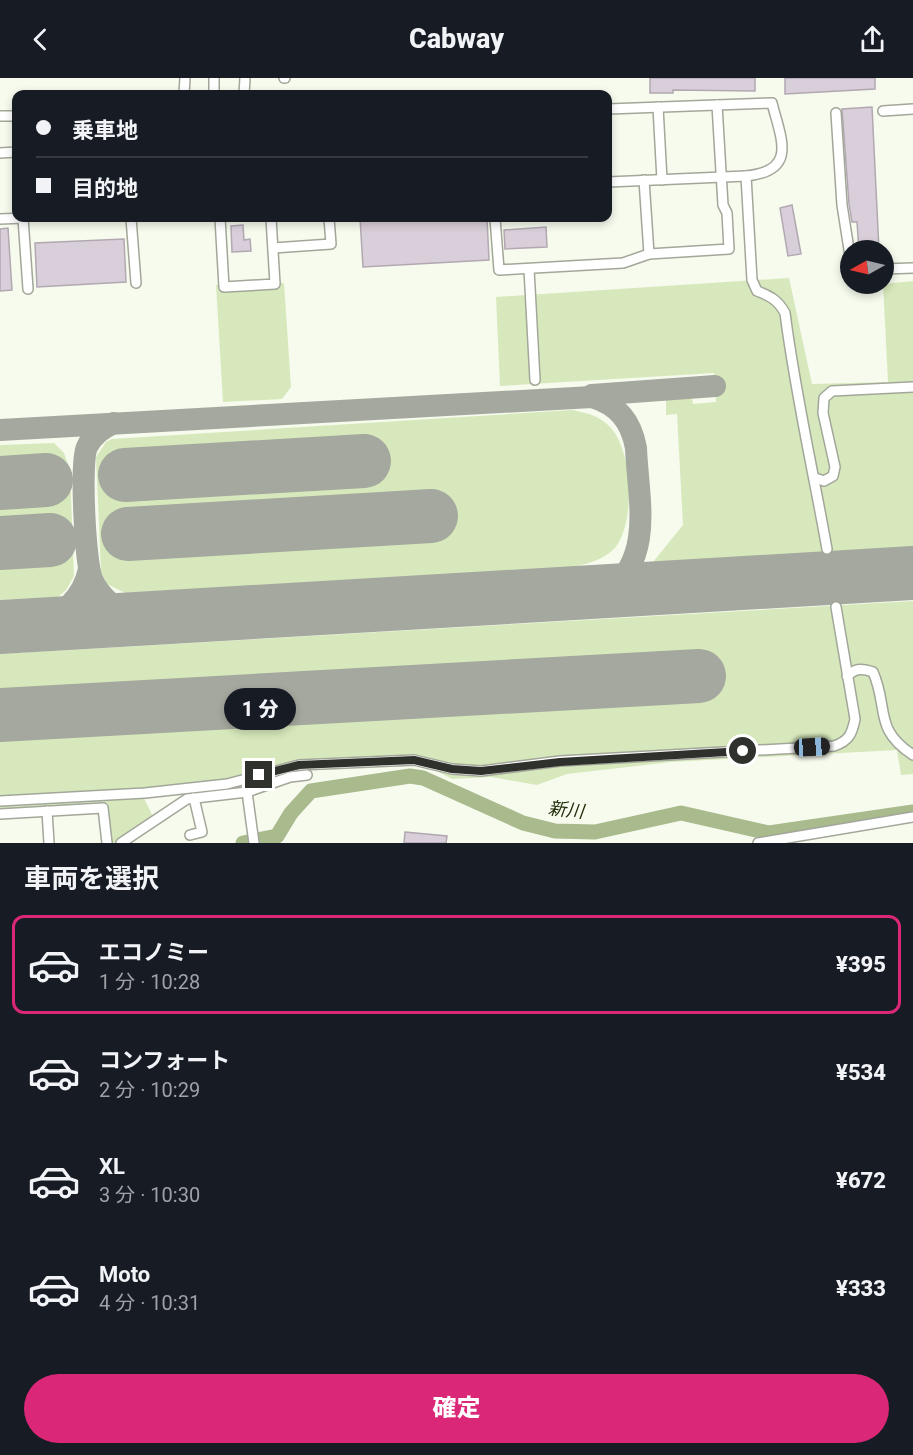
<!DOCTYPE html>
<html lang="ja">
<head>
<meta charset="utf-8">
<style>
  body { margin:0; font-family:Roboto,"Noto Sans JP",sans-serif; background:#242831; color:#f1f3f6; height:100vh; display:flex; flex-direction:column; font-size:22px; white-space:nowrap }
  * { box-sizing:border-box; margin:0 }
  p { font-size:20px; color:#9ea1a6 }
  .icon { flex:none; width:33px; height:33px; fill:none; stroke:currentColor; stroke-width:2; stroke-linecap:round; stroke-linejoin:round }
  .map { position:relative; height:765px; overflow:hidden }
  .panel { display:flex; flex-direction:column; background:#171b24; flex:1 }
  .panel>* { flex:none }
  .hud { position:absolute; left:12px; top:12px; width:600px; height:132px; border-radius:12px; box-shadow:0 3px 9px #0003; display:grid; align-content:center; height:132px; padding:0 24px; background:#171b24 }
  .needle { width:39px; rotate:262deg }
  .controls { position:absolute; left:840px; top:162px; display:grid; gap:12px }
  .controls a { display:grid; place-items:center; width:54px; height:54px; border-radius:50%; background:#171b24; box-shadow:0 3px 9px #0003; font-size:30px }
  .end { position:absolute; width:27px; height:27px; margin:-14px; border:8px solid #2f312c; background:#fff; box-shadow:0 0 0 3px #fff }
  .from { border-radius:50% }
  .bubble { position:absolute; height:42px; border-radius:21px; background:#171b24; box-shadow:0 3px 9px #0003; font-size:20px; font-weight:800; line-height:42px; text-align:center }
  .car { position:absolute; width:18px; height:36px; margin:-18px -9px; border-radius:8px; box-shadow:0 0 4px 2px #0007; background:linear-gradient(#222 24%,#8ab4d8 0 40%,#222 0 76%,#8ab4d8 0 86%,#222 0) }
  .hud b { display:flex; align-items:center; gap:21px; height:57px; font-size:22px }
  .hud b+b { border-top:2px solid #363941 }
  .hud i { width:15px; height:15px; background:#f1f3f6 }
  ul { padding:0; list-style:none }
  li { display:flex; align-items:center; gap:18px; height:99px; margin:0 12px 9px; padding:0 12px; border:3px solid transparent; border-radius:12px }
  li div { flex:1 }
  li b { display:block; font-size:22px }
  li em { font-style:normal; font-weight:800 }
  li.active { border-color:#db2777 }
  li>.icon { width:54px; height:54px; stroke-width:1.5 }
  h2 { padding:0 24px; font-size:27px; line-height:72px }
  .action { display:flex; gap:12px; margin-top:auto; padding:12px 24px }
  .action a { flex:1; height:69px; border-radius:36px; background:#db2777; color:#fff; font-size:24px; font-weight:800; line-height:69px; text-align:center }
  header { display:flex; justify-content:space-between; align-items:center; height:78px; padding:0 24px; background:#171b24; font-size:27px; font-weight:800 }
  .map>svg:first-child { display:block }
  .green { fill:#d7e9bc }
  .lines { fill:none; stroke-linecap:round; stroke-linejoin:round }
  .river { stroke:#a9ba8d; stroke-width:15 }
  .taxiway { stroke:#a4a89e; stroke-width:22 }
  .runway { stroke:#a4a89e; stroke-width:54 }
  .building { fill:#d9cfda; stroke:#b1a8b2; stroke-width:1.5 }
  .minor-casing { stroke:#a2a79a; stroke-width:12 }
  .minor { stroke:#fff; stroke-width:9 }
  .route { stroke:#2f312c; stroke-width:8 }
  .labels { text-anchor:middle; stroke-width:5; stroke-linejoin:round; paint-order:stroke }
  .water-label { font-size:18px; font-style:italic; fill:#232e0b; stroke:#f6fbee }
</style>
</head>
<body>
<header><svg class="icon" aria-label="back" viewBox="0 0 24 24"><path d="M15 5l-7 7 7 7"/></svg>Cabway<svg class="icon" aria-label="share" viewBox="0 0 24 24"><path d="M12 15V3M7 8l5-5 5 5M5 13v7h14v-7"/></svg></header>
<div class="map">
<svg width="913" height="765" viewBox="0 0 913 765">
  <rect width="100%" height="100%" fill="#f6fbee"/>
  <g class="green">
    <path d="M789,200L812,306L888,304L883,206L913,203V469L653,484L683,447L677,336L666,337V322L692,320L693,326L716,324L714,295L500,308L496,219Z"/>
    <path d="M284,205L291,309L282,321L223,324L216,207Z"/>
    <path d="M573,332C587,335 600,338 610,349C633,372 636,447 614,471C603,482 587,486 572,489L125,515L107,506L101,494L96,379L106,364L112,361Z"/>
    <path d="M54,365L64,375L70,392L74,498L66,512L58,519L0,522V367Z"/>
    <path d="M913,523V696L901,697L897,672L671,684L567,696L537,707L491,699L452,701L429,689L417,686L292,693L235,711L144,720L153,739L114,765H110L105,724L0,732V576Z"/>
  </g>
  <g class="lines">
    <path class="river" d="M243,765L277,758L291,735L311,713L410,698L423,700L523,745L555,753L595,754L681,735L769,755L913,734"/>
    <g class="taxiway">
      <path d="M592,317L715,308"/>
      <path d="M114,345C103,350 92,358 87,369C80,383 85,485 92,501C99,518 118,534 135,541"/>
      <path d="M0,352L592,319C618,327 631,343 636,370C638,421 654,476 610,513"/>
      <path d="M35,547C62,538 83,520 89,491"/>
    </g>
    <g class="runway">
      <path d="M125,397L364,383"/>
      <path d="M0,405L46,402"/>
      <path d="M128,456L431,438"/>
      <path d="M0,465L50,462"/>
      <path d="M0,549L913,495"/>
      <path d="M0,637L699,598"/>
    </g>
  </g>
  <g class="building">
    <path d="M650,0H755V13L673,12V15H650Z"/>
    <path d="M785,0H875V11L785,16Z"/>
    <path d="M872,29L879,172H859L857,144H852L849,126L842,31Z"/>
    <path d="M792,127L801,176L788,178L780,130Z"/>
    <path d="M360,140H487L489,182L363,189Z"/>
    <path d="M243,147L244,162L250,161L251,173L232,174L231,148Z"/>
    <path d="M546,149L547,169L505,171L504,152Z"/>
    <path d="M8,150L12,212L0,213V151Z"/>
    <path d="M124,161L126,204L37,209L35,165Z"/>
    <path d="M405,754L447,758L446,765H404Z"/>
  </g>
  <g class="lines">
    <defs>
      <g id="minor">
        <path d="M214,0V16"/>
        <path d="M284,0H285"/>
        <path d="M184,16L185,0"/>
        <path d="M244,16L245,0"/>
        <path d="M658,29L662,102"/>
        <path d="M608,31L772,25C781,61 798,93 746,98L752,202L757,213C770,218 778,222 785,235C795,314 813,392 827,471"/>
        <path d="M883,33L913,31"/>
        <path d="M836,35L842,127L850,178"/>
        <path d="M0,38H16"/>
        <path d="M0,75L16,74"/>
        <path d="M644,102L649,176"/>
        <path d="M608,104L746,98"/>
        <path d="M23,140L28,211"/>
        <path d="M131,140L136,205"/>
        <path d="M220,140L224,209L275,206L271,140"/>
        <path d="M495,140L499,192L623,185L649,176L729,171L727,135L723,127L717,27"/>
        <path d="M0,141L24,140"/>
        <path d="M273,170L331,166L329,140"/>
        <path d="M529,191L535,302"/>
        <path d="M884,191L913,190"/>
        <path d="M815,400L824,403L833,398L835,389L823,335L824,320L832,313L913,309"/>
        <path d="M847,598C856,590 862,590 873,594C889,630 873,651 913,677"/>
        <path d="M247,714L254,765"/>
        <path d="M0,723L145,715L227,706L299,687L414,682L452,691L481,693L560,683L834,668C849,663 852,656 855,641L836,529"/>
        <path d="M47,733L49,765"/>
        <path d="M0,736L103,730L107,765"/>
        <path d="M190,757L202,754L194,720"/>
        <path d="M121,765L187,721L247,714L290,699L307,697"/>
        <path d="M758,765L913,739"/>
      </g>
    </defs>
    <use href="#minor" class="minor-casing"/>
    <use href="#minor" class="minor"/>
  </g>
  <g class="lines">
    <path class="route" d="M259,697L299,687L414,682L452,691L481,693L560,684L743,673"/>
  </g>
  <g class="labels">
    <g class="water-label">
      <text transform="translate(566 732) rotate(6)" y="6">新川</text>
    </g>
  </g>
</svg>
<div class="controls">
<a><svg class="needle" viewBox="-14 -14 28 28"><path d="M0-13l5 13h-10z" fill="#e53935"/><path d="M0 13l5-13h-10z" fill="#9ea1a6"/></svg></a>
</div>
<i class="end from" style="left:743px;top:673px"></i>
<i class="end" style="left:259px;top:697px"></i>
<div class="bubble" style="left:224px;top:610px;width:72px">1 分</div>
<i class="car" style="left:812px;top:669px;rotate:87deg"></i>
<div class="hud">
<b><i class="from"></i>乗車地</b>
<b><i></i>目的地</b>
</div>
</div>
<section class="panel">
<h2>車両を選択</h2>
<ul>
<li class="active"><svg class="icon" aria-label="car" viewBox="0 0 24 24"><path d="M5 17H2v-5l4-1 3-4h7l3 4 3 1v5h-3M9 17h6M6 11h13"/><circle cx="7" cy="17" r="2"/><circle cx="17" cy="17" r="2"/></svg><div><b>エコノミー</b><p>1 分 · 10:28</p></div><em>¥395</em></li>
<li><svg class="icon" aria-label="car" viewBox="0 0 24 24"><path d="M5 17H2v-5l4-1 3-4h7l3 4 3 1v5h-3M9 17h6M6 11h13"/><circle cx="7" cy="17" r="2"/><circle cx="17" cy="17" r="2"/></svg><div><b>コンフォート</b><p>2 分 · 10:29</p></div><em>¥534</em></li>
<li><svg class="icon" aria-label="car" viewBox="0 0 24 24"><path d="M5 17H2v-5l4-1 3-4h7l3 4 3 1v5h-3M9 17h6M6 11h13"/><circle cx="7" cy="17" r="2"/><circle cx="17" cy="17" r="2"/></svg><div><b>XL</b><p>3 分 · 10:30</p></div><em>¥672</em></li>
<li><svg class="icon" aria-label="car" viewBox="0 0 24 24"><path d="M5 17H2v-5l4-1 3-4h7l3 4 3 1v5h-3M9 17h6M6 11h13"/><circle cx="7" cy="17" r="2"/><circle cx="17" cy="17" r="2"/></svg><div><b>Moto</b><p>4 分 · 10:31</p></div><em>¥333</em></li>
</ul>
<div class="action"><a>確定</a></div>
</section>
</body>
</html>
